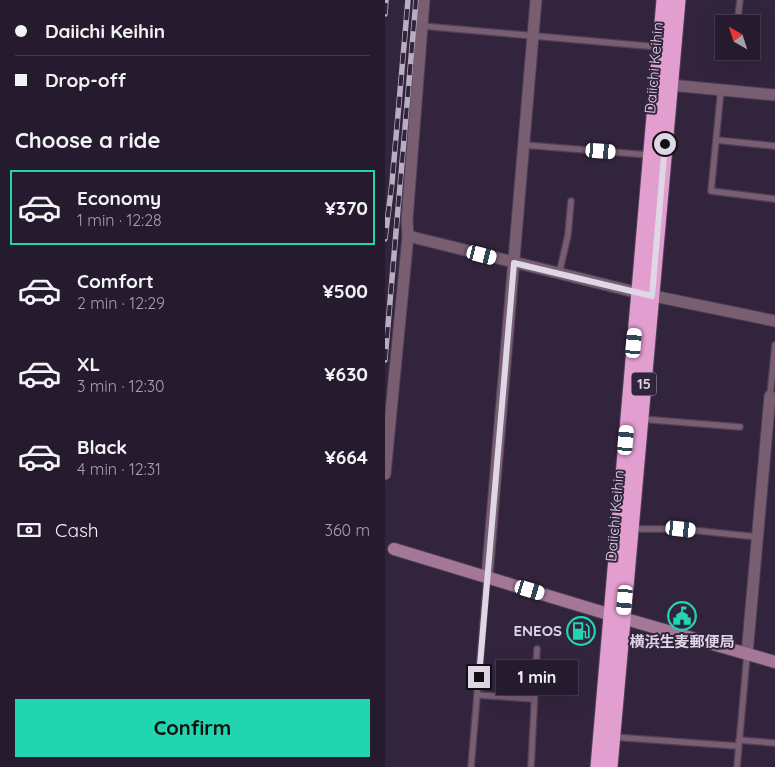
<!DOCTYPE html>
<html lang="en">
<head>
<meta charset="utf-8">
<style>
  body { margin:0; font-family:Quicksand,"Noto Sans JP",sans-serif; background:#32283a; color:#f1f3f6; height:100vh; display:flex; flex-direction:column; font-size:19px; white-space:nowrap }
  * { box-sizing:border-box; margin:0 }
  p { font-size:16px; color:#a4a1aa }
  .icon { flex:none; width:28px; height:28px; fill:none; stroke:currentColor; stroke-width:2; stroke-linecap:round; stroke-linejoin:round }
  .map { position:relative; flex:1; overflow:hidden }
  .side { display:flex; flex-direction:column; background:#261b2e; width:385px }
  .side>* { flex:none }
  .guide { display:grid; align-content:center; height:110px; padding:0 15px; background:#261b2e }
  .needle { width:32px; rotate:321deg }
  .tools { position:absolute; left:330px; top:15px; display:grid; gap:10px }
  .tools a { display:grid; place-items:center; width:45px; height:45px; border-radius:0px; background:#261b2e; box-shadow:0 5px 20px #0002,0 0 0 1px #42394a; font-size:25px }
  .end { position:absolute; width:22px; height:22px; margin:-11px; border:6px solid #dfd6e6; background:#111; box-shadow:0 0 0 2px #111 }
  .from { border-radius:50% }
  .bubble { position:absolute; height:35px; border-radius:0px; background:#261b2e; box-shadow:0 5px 20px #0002,0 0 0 1px #42394a; font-size:16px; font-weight:700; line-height:35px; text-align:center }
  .car { position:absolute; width:15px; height:30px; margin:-15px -8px; border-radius:6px; box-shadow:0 0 4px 1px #0007; background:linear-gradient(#fff 24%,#345 0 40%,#fff 0 76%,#345 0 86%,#fff 0) }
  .guide b { display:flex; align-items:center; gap:18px; height:48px; font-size:19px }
  .guide b+b { border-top:1px solid #42394a }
  .guide i { width:12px; height:12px; background:#f1f3f6 }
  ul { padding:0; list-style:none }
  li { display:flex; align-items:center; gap:15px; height:75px; margin:0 10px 8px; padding:0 5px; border:2px solid transparent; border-radius:0px }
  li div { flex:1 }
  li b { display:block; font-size:19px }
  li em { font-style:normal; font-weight:700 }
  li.on { border-color:#21d5b0 }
  li>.icon { width:45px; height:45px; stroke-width:1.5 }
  h2 { padding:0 15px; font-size:22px; line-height:60px }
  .pay { display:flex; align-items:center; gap:12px; height:55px; padding:0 15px; font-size:19px }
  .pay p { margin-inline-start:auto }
  .cta { display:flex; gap:10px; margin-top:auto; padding:10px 15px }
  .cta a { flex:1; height:58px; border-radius:0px; background:#21d5b0; color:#111; font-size:20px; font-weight:700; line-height:58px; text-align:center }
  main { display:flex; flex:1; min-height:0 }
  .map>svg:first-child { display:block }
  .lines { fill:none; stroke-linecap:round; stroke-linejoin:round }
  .lane-casing { stroke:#4f4059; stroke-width:8 }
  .street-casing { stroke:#4f4059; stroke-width:13 }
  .secondary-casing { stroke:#4f4059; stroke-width:14 }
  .highway-casing { stroke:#4f4059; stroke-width:17 }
  .lane { stroke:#795d70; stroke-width:5.5 }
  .street { stroke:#795d70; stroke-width:11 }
  .secondary { stroke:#a47797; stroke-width:12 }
  .highway { stroke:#e39ed0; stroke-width:15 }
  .rail-casing { stroke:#b8aec0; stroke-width:5.5 }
  .rail { stroke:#33243e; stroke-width:4; stroke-dasharray:11; stroke-linecap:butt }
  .route { stroke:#dfd6e6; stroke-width:6 }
  .labels { text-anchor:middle; stroke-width:4; stroke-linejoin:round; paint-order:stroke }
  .shield { fill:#33243e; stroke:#aba1b4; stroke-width:1 }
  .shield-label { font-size:14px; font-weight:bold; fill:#dfd6e6 }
  .street-label { font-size:15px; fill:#dfd6e6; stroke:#33243e }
  .poi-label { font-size:15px; font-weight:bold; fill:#dfd6e6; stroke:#33243e; text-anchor:end }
</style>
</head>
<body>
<main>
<section class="side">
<div class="guide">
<b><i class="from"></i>Daiichi Keihin</b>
<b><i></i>Drop-off</b>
</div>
<h2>Choose a ride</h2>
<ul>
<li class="on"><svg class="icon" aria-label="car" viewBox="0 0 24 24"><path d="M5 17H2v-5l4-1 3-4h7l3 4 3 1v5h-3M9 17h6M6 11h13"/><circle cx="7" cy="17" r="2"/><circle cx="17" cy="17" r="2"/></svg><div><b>Economy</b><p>1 min · 12:28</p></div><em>¥370</em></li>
<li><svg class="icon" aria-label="car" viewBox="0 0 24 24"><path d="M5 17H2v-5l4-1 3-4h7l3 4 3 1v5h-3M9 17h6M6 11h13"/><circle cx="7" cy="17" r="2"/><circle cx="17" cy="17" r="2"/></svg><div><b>Comfort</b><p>2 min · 12:29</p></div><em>¥500</em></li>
<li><svg class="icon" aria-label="car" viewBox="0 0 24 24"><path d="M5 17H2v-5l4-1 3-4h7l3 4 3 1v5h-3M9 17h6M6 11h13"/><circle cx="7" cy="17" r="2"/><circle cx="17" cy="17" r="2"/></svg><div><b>XL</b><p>3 min · 12:30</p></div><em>¥630</em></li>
<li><svg class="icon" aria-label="car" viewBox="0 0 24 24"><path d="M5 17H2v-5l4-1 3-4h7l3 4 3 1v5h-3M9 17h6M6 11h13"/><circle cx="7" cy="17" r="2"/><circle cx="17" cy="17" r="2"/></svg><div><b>Black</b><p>4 min · 12:31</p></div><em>¥664</em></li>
</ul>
<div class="pay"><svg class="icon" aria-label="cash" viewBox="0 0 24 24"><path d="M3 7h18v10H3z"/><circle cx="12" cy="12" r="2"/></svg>Cash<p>360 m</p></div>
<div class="cta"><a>Confirm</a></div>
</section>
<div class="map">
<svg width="390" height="767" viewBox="0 0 390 767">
  <rect width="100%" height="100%" fill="#33243e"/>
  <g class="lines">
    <defs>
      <g id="lane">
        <path d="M353,17L355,0"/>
        <path d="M37,26L274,47"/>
        <path d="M336,89L326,191L390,199"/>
        <path d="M331,140L390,146"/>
        <path d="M139,145L264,155"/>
        <path d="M174,274L183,235L186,201"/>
        <path d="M385,396L390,345"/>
        <path d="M256,419L355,427"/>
        <path d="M246,529H296L373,537"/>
        <path d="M92,695L148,699"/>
        <path d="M228,737L353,746"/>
        <path d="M354,740L390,743"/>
        <path d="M86,767L102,577"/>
        <path d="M146,767L152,649"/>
        <path d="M352,767L362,655"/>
      </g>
      <g id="street">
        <path d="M285,85L390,95"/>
        <path d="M23,236L254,293L390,321"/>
        <path d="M0,474L23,236L22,220L39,0"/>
        <path d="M102,577L151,0"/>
        <path d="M362,654L385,396"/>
      </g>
      <path id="secondary" d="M9,549L213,611L390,662"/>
      <g id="highway">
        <path d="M213,767L279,0"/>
        <path d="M225,767L293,0"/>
      </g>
    </defs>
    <use href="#lane" class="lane-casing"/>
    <use href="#street" class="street-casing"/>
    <use href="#secondary" class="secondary-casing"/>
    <use href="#highway" class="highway-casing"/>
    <use href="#lane" class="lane"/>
    <use href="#street" class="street"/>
    <use href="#secondary" class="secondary"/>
    <use href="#highway" class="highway"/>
    <defs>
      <g id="rail">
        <path d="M0,14L1,0"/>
        <path d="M0,239L7,183L23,0"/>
        <path d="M0,360L31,0"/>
      </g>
    </defs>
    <use href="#rail" class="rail-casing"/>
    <use href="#rail" class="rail"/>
  </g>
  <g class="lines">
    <path class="route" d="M94,677L129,263L267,296L280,144"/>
  </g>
  <defs>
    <symbol id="civic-ring" viewBox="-11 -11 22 22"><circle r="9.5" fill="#33243e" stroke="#21d5b0" stroke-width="1.5"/><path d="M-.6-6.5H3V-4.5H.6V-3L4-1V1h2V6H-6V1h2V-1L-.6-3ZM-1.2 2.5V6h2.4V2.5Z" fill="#21d5b0"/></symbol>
    <symbol id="fuel-ring" viewBox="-11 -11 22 22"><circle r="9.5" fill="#33243e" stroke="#21d5b0" stroke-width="1.5"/><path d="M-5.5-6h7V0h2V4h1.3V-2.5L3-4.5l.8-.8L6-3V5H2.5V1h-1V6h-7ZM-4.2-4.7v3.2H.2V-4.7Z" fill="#21d5b0"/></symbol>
  </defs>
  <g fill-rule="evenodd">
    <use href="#civic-ring" x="281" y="600" width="32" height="32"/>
    <use href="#fuel-ring" x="180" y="615" width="32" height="32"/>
  </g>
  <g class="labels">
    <rect class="shield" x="246.5" y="372.5" width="25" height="23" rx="4"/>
    <g class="shield-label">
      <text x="259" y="389">15</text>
    </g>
    <g class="street-label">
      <text transform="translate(269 68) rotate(-85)" y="5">Daiichi Keihin</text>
      <text transform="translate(230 516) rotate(-85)" y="5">Daiichi Keihin</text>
    </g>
    <g class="poi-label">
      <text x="177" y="636">ENEOS</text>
      <text x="297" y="647" text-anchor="middle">横浜生麦郵便局</text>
    </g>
  </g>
</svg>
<div class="tools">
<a><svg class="needle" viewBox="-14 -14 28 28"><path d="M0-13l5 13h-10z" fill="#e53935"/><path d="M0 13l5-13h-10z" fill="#a4a1aa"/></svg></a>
</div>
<i class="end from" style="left:280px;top:144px"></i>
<i class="end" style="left:94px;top:677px"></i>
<div class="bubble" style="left:111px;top:660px;width:82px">1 min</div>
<i class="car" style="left:216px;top:151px;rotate:94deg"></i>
<i class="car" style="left:97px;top:255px;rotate:104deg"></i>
<i class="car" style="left:249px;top:343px;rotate:5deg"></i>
<i class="car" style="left:241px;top:440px;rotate:5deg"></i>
<i class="car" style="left:296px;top:529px;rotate:96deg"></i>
<i class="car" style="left:145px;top:590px;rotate:107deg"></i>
<i class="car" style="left:240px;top:600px;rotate:185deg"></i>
</div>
</main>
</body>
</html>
